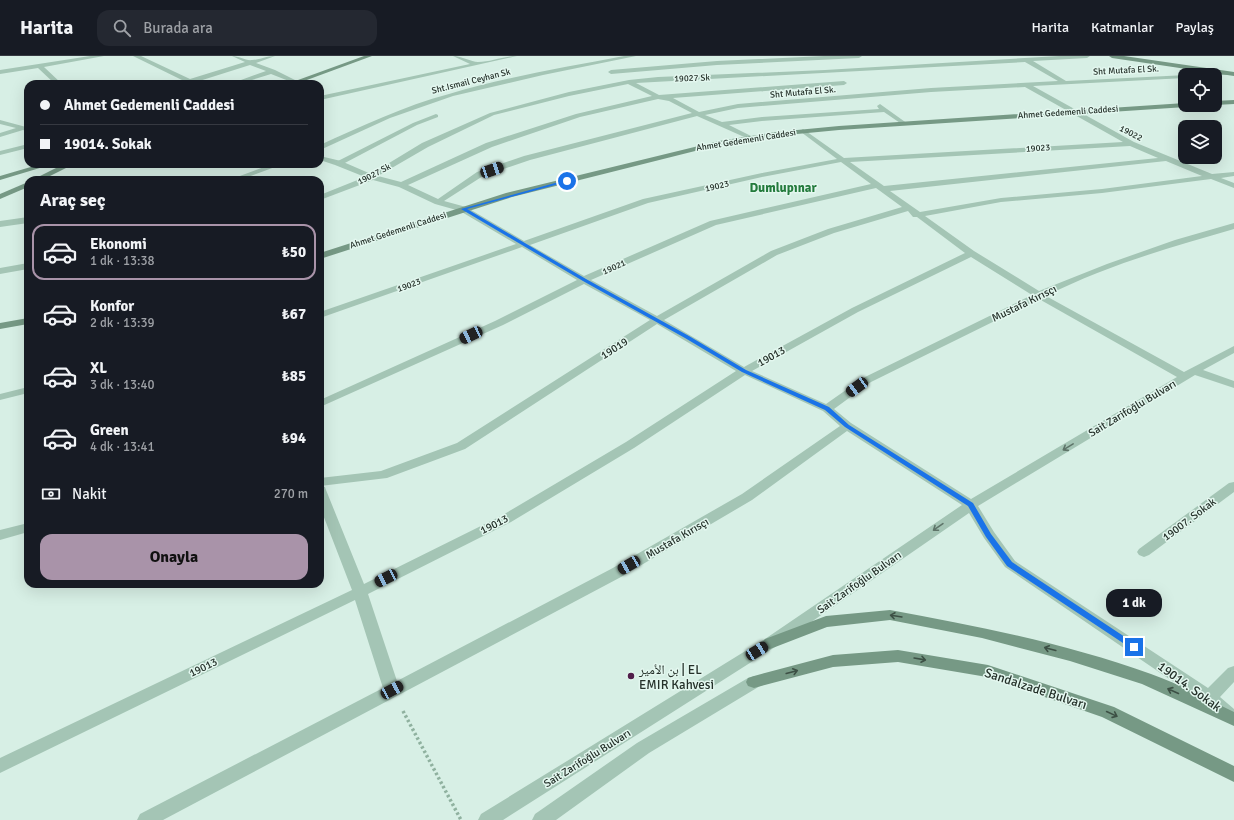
<!DOCTYPE html>
<html lang="tr">
<head>
<meta charset="utf-8">
<style>
  body { margin:0; font-family:Signika,"Noto Naskh Arabic",sans-serif; background:#242831; color:#f1f3f6; height:100vh; display:flex; flex-direction:column; font-size:15px; white-space:nowrap }
  * { box-sizing:border-box; margin:0 }
  p { font-size:13px; color:#9ea1a6 }
  .icon { flex:none; width:22px; height:22px; fill:none; stroke:currentColor; stroke-width:2; stroke-linecap:round; stroke-linejoin:round }
  .map { position:relative; flex:1; overflow:hidden }
  .side { position:absolute; left:24px; top:120px; width:300px; height:412px; display:flex; flex-direction:column; background:#171b24; border-radius:12px; box-shadow:0 4px 16px #0002 }
  .side>* { flex:none }
  .top-card { position:absolute; left:24px; top:24px; width:300px; height:88px; border-radius:12px; box-shadow:0 4px 16px #0002; display:grid; align-content:center; height:88px; padding:0 16px; background:#171b24 }
  .controls { position:absolute; left:1178px; top:12px; display:grid; gap:8px }
  .controls a { display:grid; place-items:center; width:44px; height:44px; border-radius:8px; background:#171b24; box-shadow:0 4px 16px #0002; font-size:20px }
  .end { position:absolute; width:18px; height:18px; margin:-9px; border:5px solid #1a73e8; background:#fff; box-shadow:0 0 0 2px #fff }
  .from { border-radius:50% }
  .bubble { position:absolute; height:28px; border-radius:12px; background:#171b24; box-shadow:0 4px 16px #0002; font-size:13px; font-weight:700; line-height:28px; text-align:center }
  .car { position:absolute; width:12px; height:24px; margin:-12px -6px; border-radius:5px; box-shadow:0 0 3px 1px #0007; background:linear-gradient(#222 24%,#8ab4d8 0 40%,#222 0 76%,#8ab4d8 0 86%,#222 0) }
  .top-card b { display:flex; align-items:center; gap:14px; height:38px; font-size:15px }
  .top-card b+b { border-top:1px solid #363941 }
  .top-card i { width:10px; height:10px; background:#f1f3f6 }
  ul { padding:0; list-style:none }
  li { display:flex; align-items:center; gap:12px; height:56px; margin:0 8px 6px; padding:0 8px; border:2px solid transparent; border-radius:12px }
  li div { flex:1 }
  li b { display:block; font-size:15px }
  li em { font-style:normal; font-weight:700 }
  li.on { border-color:#a993a9 }
  li>.icon { width:36px; height:36px; stroke-width:1.5 }
  h2 { padding:0 16px; font-size:18px; line-height:48px }
  .pay { display:flex; align-items:center; gap:10px; height:44px; padding:0 16px; font-size:15px }
  .pay p { margin-inline-start:auto }
  .primary-button { display:flex; gap:8px; margin-top:auto; padding:8px 16px }
  .primary-button a { flex:1; height:46px; border-radius:12px; background:#a993a9; color:#111; font-size:16px; font-weight:700; line-height:46px; text-align:center }
  header { display:flex; align-items:center; gap:24px; box-sizing:border-box; height:56px; padding:0 20px; background:#171b24; border-bottom:1px solid #363941 }
  header strong { font-size:19px }
  nav { display:flex; gap:22px; margin-inline-start:auto; font-size:14px }
  .search { width:280px; height:36px; background:#242831; display:flex; align-items:center; gap:10px; box-sizing:border-box; padding:0 14px; border-radius:12px; color:#9ea1a6; font-size:15px }
  .map>svg:first-child { display:block }
  .lines { fill:none; stroke-linecap:round; stroke-linejoin:round }
  .path { stroke:#8fb19f; stroke-width:3.5; stroke-dasharray:2.5 2.5; stroke-linecap:butt }
  .lane { fill:#a4c5b5; fill-rule:evenodd }
  .street { fill:#a4c5b5; fill-rule:evenodd }
  .secondary { fill:#769985; fill-rule:evenodd }
  .oneway { stroke:#5e7469 }
  .oneway2 { stroke:#3d5045 }
  .route { fill:#1a73e8 }
  .poi-dot { fill:#501e4a; stroke:#e3f7ef; stroke-width:1.5 }
  .labels { text-anchor:middle; stroke-width:3; stroke-linejoin:round; paint-order:stroke }
  .far-street-label { font-size:9px; fill:#25312a; stroke:#e3f7ef }
  .street-label { font-size:11px; fill:#25312a; stroke:#e3f7ef }
  .far-district-label { font-size:13px; font-weight:bold; fill:#247b3d; stroke:#e3f7ef }
  .near-poi-label { font-size:13px; fill:#25312a; stroke:#e3f7ef; text-anchor:start }
  .near-street-label { font-size:13px; fill:#25312a; stroke:#e3f7ef }
</style>
</head>
<body>
<header>
<strong>Harita</strong>
<div class="search"><svg class="icon" aria-label="search" viewBox="0 0 24 24"><circle cx="10" cy="10" r="6"/><path d="M15 15l6 6"/></svg>Burada ara</div>
<nav><a>Harita</a><a>Katmanlar</a><a>Paylaş</a></nav>
</header>
<div class="map">
<svg width="1234" height="764" viewBox="0 0 1234 764">
  <rect width="100%" height="100%" fill="#d7efe5"/>
  <g class="lines">
    <path class="path" d="M403,655L461,764"/>
    <path class="lane" d="M436,58L438,59V61L417,69L341,109H338L334,107L413,67Z"/>
    <g class="street">
      <path d="M90,0H104L44,11L62,28H55L38,12L0,18V14Z"/>
      <path d="M133,0H141L190,23L245,6L232,0C239,0 246,5 252,4C259,4 266,0 275,0L256,7L275,14L299,26L294,27L271,18L239,28H230L266,15L250,9L193,27L178,28L184,25Z"/>
      <path d="M453,0C462,0 471,6 478,6C491,6 503,0 517,0L320,44V40L470,8Z"/>
      <path d="M624,0H636L543,19L453,40L390,62L320,94V89C362,70 404,50 449,38C506,21 566,11 624,0Z"/>
      <path d="M824,0H862L859,2L717,9L611,18L608,16L611,14L717,5Z"/>
      <path d="M1059,0H1090L1087,2L1033,5L1066,25L1187,19H1185V22L1033,30L1134,86L1212,118L1234,116V120L1221,122L1234,127V132L1211,123L1102,137L1001,146L925,160L974,195L1039,235L1107,208L1175,184L1234,167V173C1171,191 1105,210 1046,240L1184,316L1234,290V297L1203,314L1234,325V332L1195,319L978,450L994,476L1015,505L1208,632L1228,612L1234,610V626L1220,641L1234,653V663C1221,667 1212,654 1203,646L1005,511L984,482L969,457L775,591L503,764H478L481,758L765,583L962,449L847,375L752,444L621,521L163,764H137L140,758L383,632L355,544L0,717V702L352,534L320,451V422L381,415L457,387L650,264L584,228L503,269L320,351V344L495,265L577,224L522,191L320,262V256L516,188L460,155L435,148L399,131L373,124L320,144V139L365,121L335,109L320,104V100L341,105L371,118L422,87L490,57L569,36L629,24L658,21L825,14ZM1025,6L1058,25L931,32L738,48L699,56L673,42L844,29L847,27L844,25L659,39L636,27ZM628,28L652,40L576,58L486,87L401,126L378,120L428,91L494,59L569,40ZM1025,31L1123,86L844,102L803,73L800,75L801,76L837,103L762,117L643,143L524,185L466,151L444,145L483,120L530,104L697,60L751,84L753,83V81L729,69L762,65L884,56L903,69L908,68L880,48L877,50L879,53L762,61L722,66L705,59L738,52L931,36ZM658,43L669,45L692,57L524,100L477,116L438,143L408,129L492,91L580,61ZM1130,90L1158,102L884,130L850,106ZM1166,105L1202,120L1102,133L1001,142L920,156L890,135ZM841,106L871,128L710,165L584,220L530,189L648,147L762,121ZM876,132L902,151L828,173L771,195L657,260L591,224L716,169ZM908,155L913,161H917L965,197L852,252L744,311L664,264L777,199L834,177ZM971,201L1032,239L863,322L826,348L752,315L858,256ZM1039,243L1177,321L971,443L851,367L834,353L871,326ZM657,268L736,315L626,386L501,460L364,528L326,434L325,431L320,430L387,422L465,393ZM745,319L823,355L840,370L742,438L611,513L397,625L368,538L511,466L634,392Z"/>
      <path d="M1230,16L1232,17V19H1195L1198,17Z"/>
      <path d="M0,64L26,71H28V76L23,74L0,81V77L16,72L0,68Z"/>
      <path d="M28,88V92L0,99V95Z"/>
      <path d="M272,108H283L240,124H229Z"/>
      <path d="M28,161V167L0,171V165Z"/>
      <path d="M28,207V213L0,218V212Z"/>
      <path d="M28,331V337L0,344V338Z"/>
      <path d="M1234,426V436L1149,499L1144,501L1139,499L1137,496L1139,493L1229,427Z"/>
      <path d="M28,467V476L0,484V474Z"/>
      <path d="M754,620L760,622L762,626L760,630L649,697L556,764H532L535,758L637,687L748,622Z"/>
    </g>
    <g class="secondary">
      <path d="M364,0H372L296,28H287Z"/>
      <path d="M1109,0H1124L1234,16V20L1112,2Z"/>
      <path d="M1234,44V48L1215,49V45Z"/>
      <path d="M1185,47V49H1189L1186,51L839,74L776,80L719,89L512,141L320,203V197L506,137L719,85L776,76L839,70Z"/>
      <path d="M41,108H53L0,124V120Z"/>
      <path d="M64,108H74L42,124H32Z"/>
      <path d="M28,126V131L0,143V138Z"/>
      <path d="M28,262V268L0,273V267Z"/>
      <path d="M890,554C978,570 1067,588 1151,618C1179,628 1207,643 1234,656V670L1142,628L1070,605L982,582L890,564L827,571L770,593L765,591L762,587L765,583L826,560Z"/>
      <path d="M898,594L988,609L1114,651L1234,710V726L1102,661L987,621L898,606L833,611L754,632L748,630L746,626L748,622L754,620L833,599Z"/>
    </g>
  </g>
  <defs><path id="oneway-shaft" d="M-6 0H5M1.5-3L5.5 0L1.5 3" fill="none" stroke-width="1.6" stroke-linecap="round" stroke-linejoin="round"/></defs>
  <g class="oneway">
    <use href="#oneway-shaft" transform="translate(1068 391) rotate(149)"/>
    <use href="#oneway-shaft" transform="translate(938 471) rotate(145)"/>
  </g>
  <g class="oneway2">
    <use href="#oneway-shaft" transform="translate(896 560) rotate(-171)"/>
    <use href="#oneway-shaft" transform="translate(1050 593) rotate(-165)"/>
    <use href="#oneway-shaft" transform="translate(920 603) rotate(10)"/>
    <use href="#oneway-shaft" transform="translate(792 616) rotate(-15)"/>
    <use href="#oneway-shaft" transform="translate(1173 635) rotate(-156)"/>
    <use href="#oneway-shaft" transform="translate(1112 658) rotate(25)"/>
  </g>
  <path class="route" d="M566,124L570,125L467,153L586,223L689,280L746,314L829,351L849,369L973,447L991,478L1012,506L1137,589L1139,591L1137,593H1132L1007,510L986,481L968,450L845,371L825,354L742,316L685,282L583,225L461,153Z"/>
  <circle class="poi-dot" cx="631" cy="620" r="4"/>
  <g class="labels">
    <g class="far-street-label">
      <text transform="translate(1126 14) rotate(-3)" y="3">Sht Mutafa El Sk.</text>
      <text transform="translate(692 22) rotate(-2)" y="3">19027 Sk</text>
      <text transform="translate(471 25) rotate(-14)" y="3">Sht.Ismail Ceyhan Sk</text>
      <text transform="translate(803 36) rotate(-5)" y="3">Sht Mutafa El Sk.</text>
      <text transform="translate(1068 56) rotate(-4)" y="3">Ahmet Gedemenli Caddesi</text>
      <text transform="translate(1131 77) rotate(27)" y="3">19022</text>
      <text transform="translate(746 84) rotate(-9)" y="3">Ahmet Gedemenli Caddesi</text>
      <text transform="translate(1038 92) rotate(-3)" y="3">19023</text>
      <text transform="translate(374 118) rotate(-27)" y="3">19027 Sk</text>
      <text transform="translate(717 130) rotate(-13)" y="3">19023</text>
      <text transform="translate(398 174) rotate(-18)" y="3">Ahmet Gedemenli Caddesi</text>
      <text transform="translate(614 211) rotate(-24)" y="3">19021</text>
      <text transform="translate(409 229) rotate(-20)" y="3">19023</text>
    </g>
    <g class="street-label">
      <text transform="translate(1024 247) rotate(-26)" y="4">Mustafa Kırısçı</text>
      <text transform="translate(614 292) rotate(-33)" y="4">19019</text>
      <text transform="translate(771 300) rotate(-29)" y="4">19013</text>
      <text transform="translate(1132 352) rotate(-31)" y="4">Sait Zarifoğlu Bulvarı</text>
      <text transform="translate(1189 463) rotate(-37)" y="4">19007. Sokak</text>
      <text transform="translate(494 468) rotate(-27)" y="4">19013</text>
      <text transform="translate(677 482) rotate(-30)" y="4">Mustafa Kırısçı</text>
      <text transform="translate(859 526) rotate(-35)" y="4">Sait Zarifoğlu Bulvarı</text>
      <text transform="translate(203 611) rotate(-26)" y="4">19013</text>
      <text transform="translate(587 702) rotate(-32)" y="4">Sait Zarifoğlu Bulvarı</text>
    </g>
    <g class="far-district-label">
      <text x="783" y="136">Dumlupınar</text>
    </g>
    <g class="near-poi-label">
      <text x="639" y="618">بن الأمير | EL<tspan x="639" dy="15">EMIR Kahvesi</tspan></text>
    </g>
    <g class="near-street-label">
      <text transform="translate(1190 630) rotate(36)" y="5">19014. Sokak</text>
      <text transform="translate(1036 632) rotate(18)" y="5">Sandalzade Bulvarı</text>
    </g>
  </g>
</svg>
<div class="controls">
<a><svg class="icon" aria-label="locate" viewBox="0 0 24 24"><circle cx="12" cy="12" r="6"/><path d="M12 2v4M12 18v4M2 12h4M18 12h4"/></svg></a>
<a><svg class="icon" aria-label="layers" viewBox="0 0 24 24"><path d="M12 4l9 5-9 5-9-5zM3 14l9 5 9-5"/></svg></a>
</div>
<i class="end from" style="left:567px;top:125px"></i>
<i class="end" style="left:1134px;top:591px"></i>
<div class="bubble" style="left:1106px;top:533px;width:56px">1 dk</div>
<i class="car" style="left:492px;top:114px;rotate:71deg"></i>
<i class="car" style="left:471px;top:279px;rotate:245deg"></i>
<i class="car" style="left:857px;top:331px;rotate:234deg"></i>
<i class="car" style="left:629px;top:509px;rotate:240deg"></i>
<i class="car" style="left:386px;top:522px;rotate:243deg"></i>
<i class="car" style="left:757px;top:595px;rotate:58deg"></i>
<i class="car" style="left:392px;top:634px;rotate:62deg"></i>
<div class="top-card">
<b><i class="from"></i>Ahmet Gedemenli Caddesi</b>
<b><i></i>19014. Sokak</b>
</div>
<section class="side">
<h2>Araç seç</h2>
<ul>
<li class="on"><svg class="icon" aria-label="car" viewBox="0 0 24 24"><path d="M5 17H2v-5l4-1 3-4h7l3 4 3 1v5h-3M9 17h6M6 11h13"/><circle cx="7" cy="17" r="2"/><circle cx="17" cy="17" r="2"/></svg><div><b>Ekonomi</b><p>1 dk · 13:38</p></div><em>₺50</em></li>
<li><svg class="icon" aria-label="car" viewBox="0 0 24 24"><path d="M5 17H2v-5l4-1 3-4h7l3 4 3 1v5h-3M9 17h6M6 11h13"/><circle cx="7" cy="17" r="2"/><circle cx="17" cy="17" r="2"/></svg><div><b>Konfor</b><p>2 dk · 13:39</p></div><em>₺67</em></li>
<li><svg class="icon" aria-label="car" viewBox="0 0 24 24"><path d="M5 17H2v-5l4-1 3-4h7l3 4 3 1v5h-3M9 17h6M6 11h13"/><circle cx="7" cy="17" r="2"/><circle cx="17" cy="17" r="2"/></svg><div><b>XL</b><p>3 dk · 13:40</p></div><em>₺85</em></li>
<li><svg class="icon" aria-label="car" viewBox="0 0 24 24"><path d="M5 17H2v-5l4-1 3-4h7l3 4 3 1v5h-3M9 17h6M6 11h13"/><circle cx="7" cy="17" r="2"/><circle cx="17" cy="17" r="2"/></svg><div><b>Green</b><p>4 dk · 13:41</p></div><em>₺94</em></li>
</ul>
<div class="pay"><svg class="icon" aria-label="cash" viewBox="0 0 24 24"><path d="M3 7h18v10H3z"/><circle cx="12" cy="12" r="2"/></svg>Nakit<p>270 m</p></div>
<div class="primary-button"><a>Onayla</a></div>
</section>
</div>
</body>
</html>
